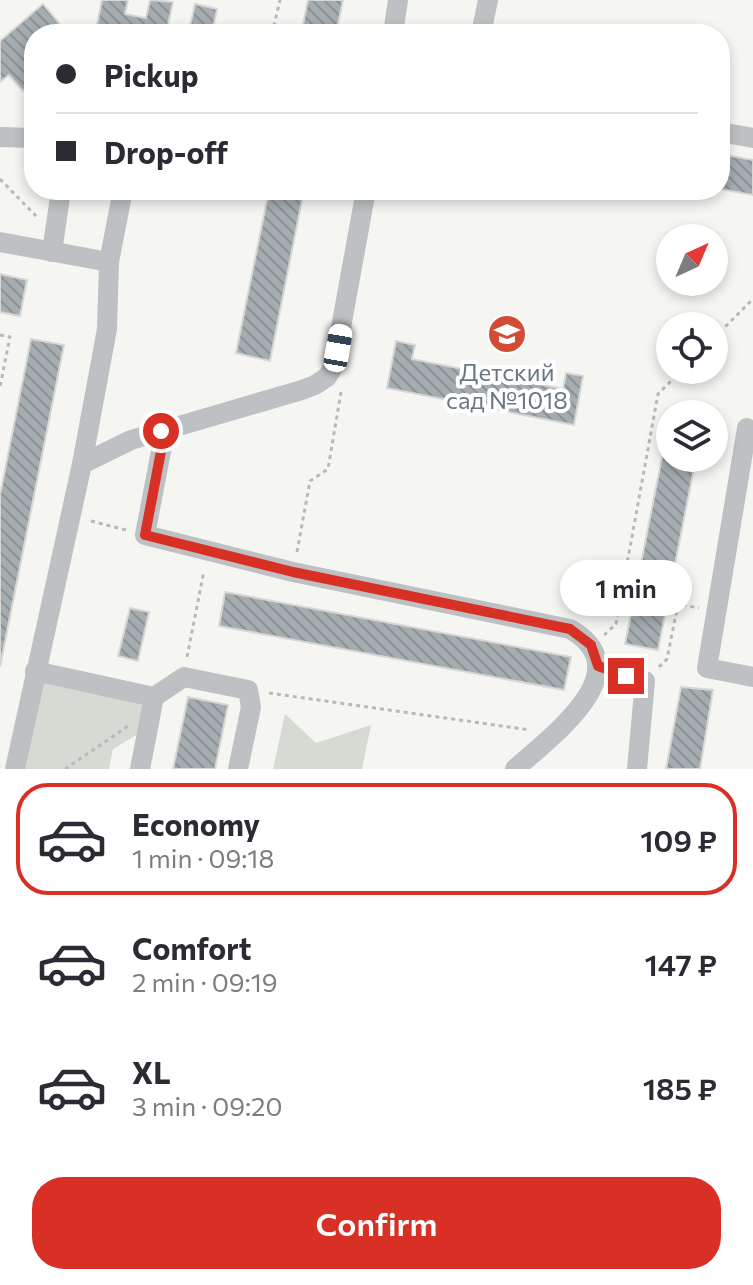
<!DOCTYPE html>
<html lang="en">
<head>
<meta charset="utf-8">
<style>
  body { margin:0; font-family:Commissioner,sans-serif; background:#f7f7f7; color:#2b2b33; height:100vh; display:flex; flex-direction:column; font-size:30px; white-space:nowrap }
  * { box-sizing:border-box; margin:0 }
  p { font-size:26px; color:#7c7c81 }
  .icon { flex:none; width:44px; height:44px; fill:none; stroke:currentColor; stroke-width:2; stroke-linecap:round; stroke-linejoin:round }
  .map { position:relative; height:769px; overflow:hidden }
  .details { display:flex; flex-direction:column; background:#fff; flex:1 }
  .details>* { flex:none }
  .hud { position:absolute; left:24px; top:24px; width:706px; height:176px; border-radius:32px; box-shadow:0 4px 12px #0003; display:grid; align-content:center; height:176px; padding:0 32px; background:#fff }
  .needle { width:52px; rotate:44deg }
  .tools { position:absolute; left:656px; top:224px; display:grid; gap:16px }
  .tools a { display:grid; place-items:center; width:72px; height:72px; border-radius:50%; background:#fff; box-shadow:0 4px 12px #0003; font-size:40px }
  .end { position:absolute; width:36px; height:36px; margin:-18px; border:10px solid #d93025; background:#fff; box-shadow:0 0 0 4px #fff }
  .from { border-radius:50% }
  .bubble { position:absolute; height:56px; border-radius:28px; background:#fff; box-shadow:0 4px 12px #0003; font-size:26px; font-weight:600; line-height:56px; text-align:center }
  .car { position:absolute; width:24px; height:48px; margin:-24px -12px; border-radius:10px; box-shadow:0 0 6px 2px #0007; background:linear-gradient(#fff 24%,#345 0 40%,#fff 0 76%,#345 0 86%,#fff 0) }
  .hud b { display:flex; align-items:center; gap:28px; height:76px; font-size:30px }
  .hud b+b { border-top:2px solid #e1e1e2 }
  .hud i { width:20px; height:20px; background:#2b2b33 }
  ul { padding:14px 0 0; list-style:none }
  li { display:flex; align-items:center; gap:24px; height:112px; margin:0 16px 12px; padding:0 16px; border:4px solid transparent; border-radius:32px }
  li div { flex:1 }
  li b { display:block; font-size:30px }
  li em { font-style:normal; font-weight:600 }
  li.on { border-color:#d93025 }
  li>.icon { width:72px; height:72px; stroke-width:1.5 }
  .cta { display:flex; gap:16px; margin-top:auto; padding:16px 32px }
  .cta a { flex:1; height:92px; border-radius:32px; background:#d93025; color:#fff; font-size:32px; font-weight:600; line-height:92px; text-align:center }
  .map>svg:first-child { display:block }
  .green { fill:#d5dad2 }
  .building { fill:url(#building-back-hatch); stroke:#d7d7d5; stroke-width:2 }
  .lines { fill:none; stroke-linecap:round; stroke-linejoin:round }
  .path { stroke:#b7babc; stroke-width:3; stroke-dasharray:4 4; stroke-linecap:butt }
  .minor { stroke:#bdc1c4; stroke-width:20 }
  .route { stroke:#d93025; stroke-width:10 }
  .labels { text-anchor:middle; stroke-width:8; stroke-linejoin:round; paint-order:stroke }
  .poi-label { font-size:24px; fill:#677880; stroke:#fff }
</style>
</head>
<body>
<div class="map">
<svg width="753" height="769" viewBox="0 0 753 769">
  <defs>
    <pattern id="building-back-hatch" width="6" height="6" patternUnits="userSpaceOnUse" patternTransform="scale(2)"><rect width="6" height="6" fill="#a5adb1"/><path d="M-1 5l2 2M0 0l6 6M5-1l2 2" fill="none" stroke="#8a9295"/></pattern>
  </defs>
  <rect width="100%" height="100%" fill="#f5f5f2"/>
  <g class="green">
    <path d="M35,671L154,697L148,728L113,749L109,769H15Z"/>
    <path d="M285,714L316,743L371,725L362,769H273Z"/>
  </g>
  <g class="building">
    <path d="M102,0H128L125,14L146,18L150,0L173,2L168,25L189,30L195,4L217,9L212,34H95Z"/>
    <path d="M308,0H343L336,34H301Z"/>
    <path d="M43,4L68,34H34V82L23,91L9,75L0,82V41Z"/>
    <path d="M720,154L753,160V195L720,189Z"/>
    <path d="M269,190H304L270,361L236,353Z"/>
    <path d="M417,190H439L437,199L416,196Z"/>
    <path d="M0,274L27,280L20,316L0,312Z"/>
    <path d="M31,339L64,345L0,667V495Z"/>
    <path d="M396,341L415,345L412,359L563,389L566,373L583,376L574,425L387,388Z"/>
    <path d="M670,417V458H696L658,650L625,644Z"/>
    <path d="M569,578L586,582L582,599L565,595Z"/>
    <path d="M225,592L571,657L564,690L219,626Z"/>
    <path d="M130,608L149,612L138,661L118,656Z"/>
    <path d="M681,687L713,690L700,769H666Z"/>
    <path d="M188,697L228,705L215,769H173Z"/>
  </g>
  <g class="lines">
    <g class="path">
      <path d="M272,34L280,0"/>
      <path d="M0,179L36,216"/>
      <path d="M0,335L10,337L0,387"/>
      <path d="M714,338L753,299"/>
      <path d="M91,521L126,530"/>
      <path d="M297,552L310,481L328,469L341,392"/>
      <path d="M604,635L616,624L658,394L682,370"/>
      <path d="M187,657L204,571"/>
      <path d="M659,667L667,659L678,604L699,608"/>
      <path d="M269,693L530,730"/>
      <path d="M65,769L128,726"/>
    </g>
    <g class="minor">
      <path d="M393,34L398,0"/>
      <path d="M481,34L488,0"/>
      <path d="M720,132L753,138"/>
      <path d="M0,137L34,138"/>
      <path d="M0,242L109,262L107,329L82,464"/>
      <path d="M52,252L61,190"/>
      <path d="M109,262L123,190"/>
      <path d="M747,428L707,668L753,677"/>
      <path d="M161,431L162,446L145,535L293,572L570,629C643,671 550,737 515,769"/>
      <path d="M598,666L608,671L645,681L637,769"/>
      <path d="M35,671L154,697"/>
      <path d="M15,769L82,464L131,440L302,390L315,385L327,377L334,366L366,190"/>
      <path d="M140,769L154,697L184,677L248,690L251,707L238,769"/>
    </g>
  </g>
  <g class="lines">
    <path class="route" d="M161,431L162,446L145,535L293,572L570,629L591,645L598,666L626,676"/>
  </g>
  <defs>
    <symbol id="school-disc" viewBox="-11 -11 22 22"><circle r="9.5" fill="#d34b35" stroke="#fff"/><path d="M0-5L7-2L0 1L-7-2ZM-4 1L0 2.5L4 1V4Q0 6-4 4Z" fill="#fff"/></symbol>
  </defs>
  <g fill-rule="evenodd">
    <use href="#school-disc" x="485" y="312" width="44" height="44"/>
  </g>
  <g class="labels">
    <g class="poi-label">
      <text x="507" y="381">Детский<tspan x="507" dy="28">сад №1018</tspan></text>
    </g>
  </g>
</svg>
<div class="tools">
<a><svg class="needle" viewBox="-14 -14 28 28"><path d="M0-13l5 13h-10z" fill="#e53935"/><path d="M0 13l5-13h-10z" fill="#7c7c81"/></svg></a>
<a><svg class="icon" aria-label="locate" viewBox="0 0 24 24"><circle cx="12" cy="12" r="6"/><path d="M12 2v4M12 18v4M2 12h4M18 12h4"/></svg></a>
<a><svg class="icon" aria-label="layers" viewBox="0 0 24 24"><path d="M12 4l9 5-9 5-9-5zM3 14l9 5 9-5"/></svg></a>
</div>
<i class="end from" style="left:161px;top:431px"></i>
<i class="end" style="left:626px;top:676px"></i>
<div class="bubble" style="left:560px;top:560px;width:132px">1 min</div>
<i class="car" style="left:338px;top:348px;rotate:10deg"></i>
<div class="hud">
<b><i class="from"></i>Pickup</b>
<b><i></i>Drop-off</b>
</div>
</div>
<section class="details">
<ul>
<li class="on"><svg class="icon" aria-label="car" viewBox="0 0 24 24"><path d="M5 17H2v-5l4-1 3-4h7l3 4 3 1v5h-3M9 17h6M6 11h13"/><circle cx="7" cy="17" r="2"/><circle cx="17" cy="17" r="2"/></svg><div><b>Economy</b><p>1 min · 09:18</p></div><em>109 ₽</em></li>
<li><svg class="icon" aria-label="car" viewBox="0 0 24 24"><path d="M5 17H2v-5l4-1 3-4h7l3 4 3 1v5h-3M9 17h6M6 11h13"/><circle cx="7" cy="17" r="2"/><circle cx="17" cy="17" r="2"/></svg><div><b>Comfort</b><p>2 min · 09:19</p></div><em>147 ₽</em></li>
<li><svg class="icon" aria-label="car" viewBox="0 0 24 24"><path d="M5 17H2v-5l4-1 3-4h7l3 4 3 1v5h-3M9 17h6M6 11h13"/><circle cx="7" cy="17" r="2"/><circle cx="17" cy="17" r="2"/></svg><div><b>XL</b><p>3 min · 09:20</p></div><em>185 ₽</em></li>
</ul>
<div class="cta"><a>Confirm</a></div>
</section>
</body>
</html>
